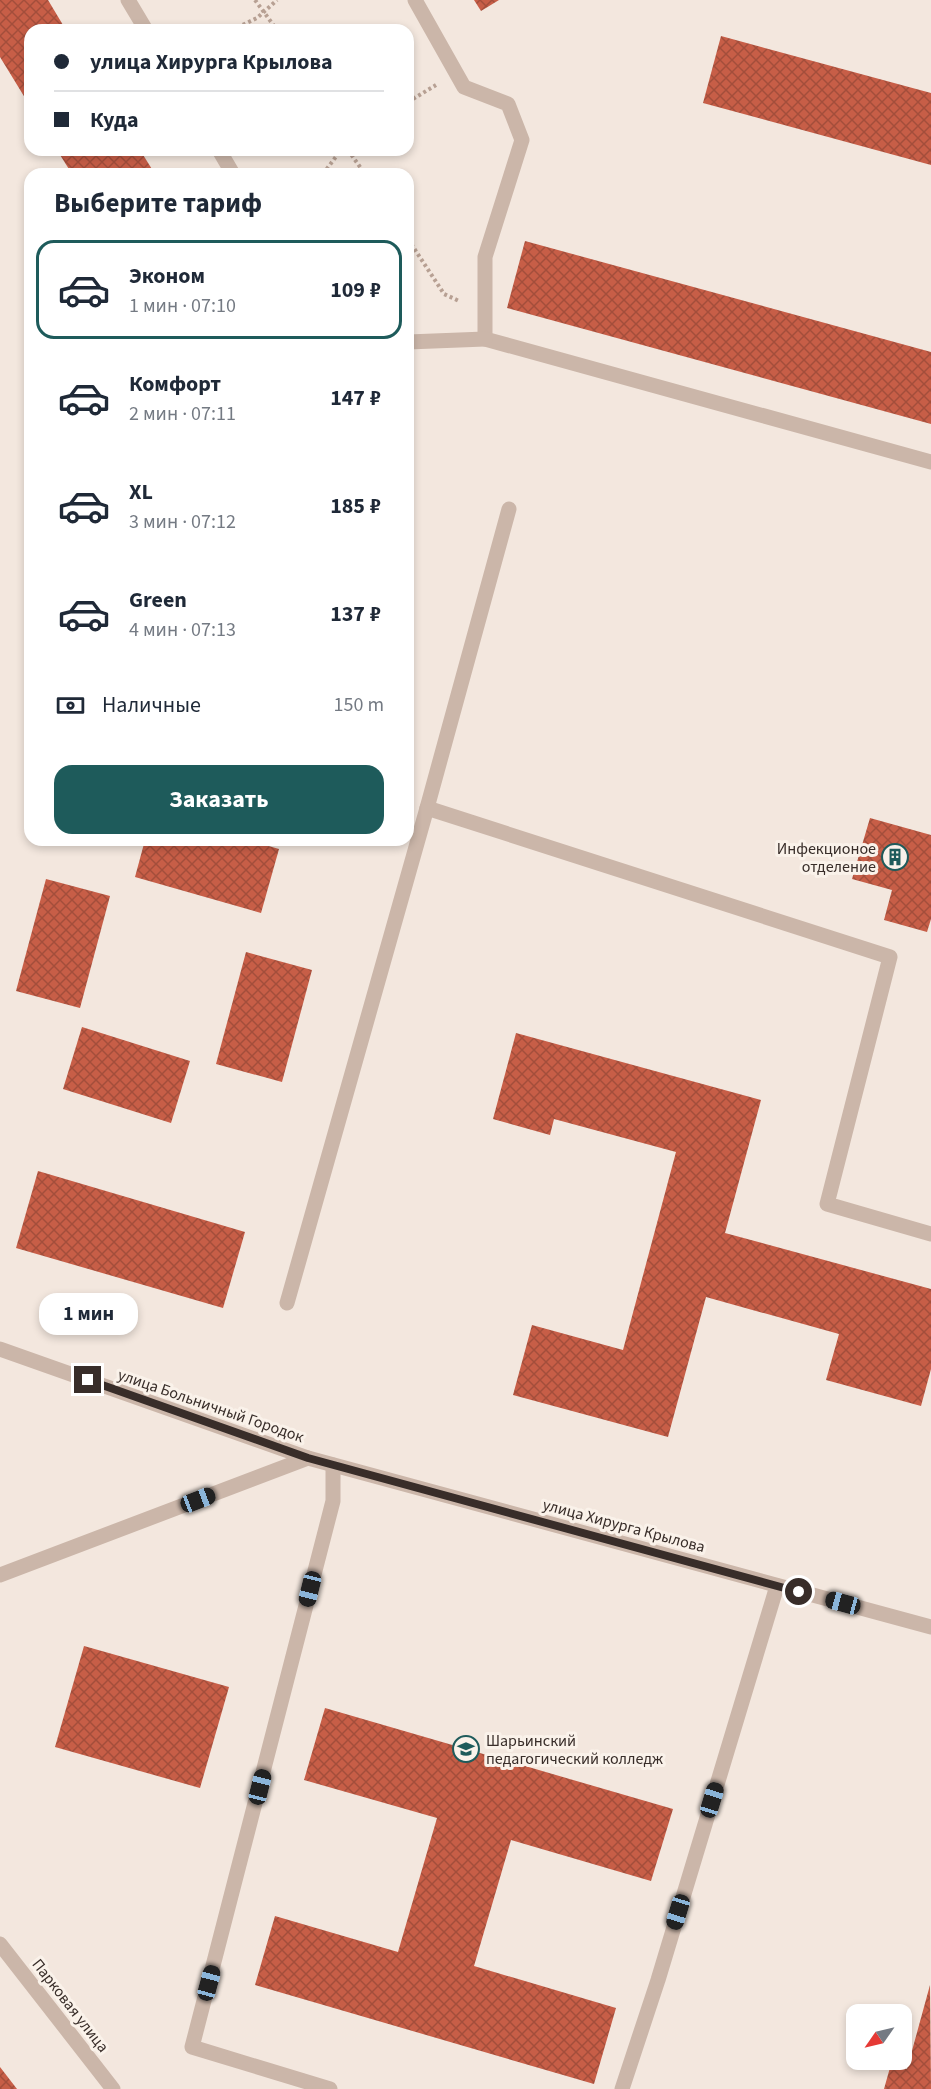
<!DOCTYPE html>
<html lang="ru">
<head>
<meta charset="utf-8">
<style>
  body { margin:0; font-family:"Source Sans 3",sans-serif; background:#f2f2f3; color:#1f2937; height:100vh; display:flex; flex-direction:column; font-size:22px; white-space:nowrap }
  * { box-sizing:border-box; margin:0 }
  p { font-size:20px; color:#747a83 }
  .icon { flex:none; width:33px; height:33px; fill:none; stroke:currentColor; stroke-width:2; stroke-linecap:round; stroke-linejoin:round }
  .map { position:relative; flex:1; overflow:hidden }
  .drawer { position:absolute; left:24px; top:168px; width:390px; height:678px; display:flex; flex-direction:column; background:#fff; border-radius:18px; box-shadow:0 3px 9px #0003 }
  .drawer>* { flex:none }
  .guide { position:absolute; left:24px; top:24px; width:390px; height:132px; border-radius:18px; box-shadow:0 3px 9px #0003; display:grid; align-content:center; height:132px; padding:0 30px; background:#fff }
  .needle { width:39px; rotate:236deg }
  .fabs { position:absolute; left:846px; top:2004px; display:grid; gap:12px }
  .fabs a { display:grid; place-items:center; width:66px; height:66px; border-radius:12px; background:#fff; box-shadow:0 3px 9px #0003; font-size:30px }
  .end { position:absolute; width:27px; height:27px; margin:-14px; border:8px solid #382d29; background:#fff; box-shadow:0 0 0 3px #fff }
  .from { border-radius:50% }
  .bubble { position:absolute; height:42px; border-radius:18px; background:#fff; box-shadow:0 3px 9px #0003; font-size:20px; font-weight:700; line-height:42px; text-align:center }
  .car { position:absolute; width:18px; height:36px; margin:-18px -9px; border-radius:8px; box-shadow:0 0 4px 2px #0007; background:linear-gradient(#222 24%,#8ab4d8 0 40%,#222 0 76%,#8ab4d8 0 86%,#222 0) }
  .guide b { display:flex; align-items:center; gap:21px; height:57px; font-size:22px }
  .guide b+b { border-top:2px solid #e0e1e3 }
  .guide i { width:15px; height:15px; background:#1f2937 }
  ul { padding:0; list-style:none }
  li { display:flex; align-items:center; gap:18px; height:99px; margin:0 12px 9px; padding:0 18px; border:3px solid transparent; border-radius:18px }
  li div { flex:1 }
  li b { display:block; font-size:22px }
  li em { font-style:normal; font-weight:700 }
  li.active { border-color:#1e5b5b }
  li>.icon { width:54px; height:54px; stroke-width:1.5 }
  h2 { padding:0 30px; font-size:27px; line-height:72px }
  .pay { display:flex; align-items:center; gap:15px; height:66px; padding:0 30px; font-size:22px }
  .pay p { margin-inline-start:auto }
  .button { display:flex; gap:12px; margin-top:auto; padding:12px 30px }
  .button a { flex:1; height:69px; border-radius:18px; background:#1e5b5b; color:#fff; font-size:24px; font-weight:700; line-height:69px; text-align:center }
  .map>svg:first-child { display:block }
  .building { fill:url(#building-cross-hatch) }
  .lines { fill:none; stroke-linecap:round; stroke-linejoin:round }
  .path { stroke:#b7a093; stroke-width:4; stroke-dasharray:3 3; stroke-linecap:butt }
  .minor { stroke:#cbb6a9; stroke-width:15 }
  .route { stroke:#382d29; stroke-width:8 }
  .labels { text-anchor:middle; stroke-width:6; stroke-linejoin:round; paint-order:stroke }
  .poi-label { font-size:16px; fill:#382d29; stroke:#faf2ea; text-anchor:end }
  .street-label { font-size:16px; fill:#382d29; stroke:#faf2ea }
</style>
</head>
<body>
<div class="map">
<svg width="931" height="2089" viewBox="0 0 931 2089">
  <defs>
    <pattern id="building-cross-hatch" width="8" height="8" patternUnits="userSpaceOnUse" patternTransform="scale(1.5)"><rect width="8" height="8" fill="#c75e47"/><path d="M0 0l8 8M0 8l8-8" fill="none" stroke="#a34e3b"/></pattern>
  </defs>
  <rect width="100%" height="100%" fill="#f3e7de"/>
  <g class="building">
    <path d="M0,0H48L66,30H30V106L0,57Z"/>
    <path d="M474,0H499L481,11Z"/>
    <path d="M721,36L931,93V165L703,103Z"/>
    <path d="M57,150H140L155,174H72Z"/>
    <path d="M525,241L931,352V424L507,308Z"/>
    <path d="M870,818L931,835V919L927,932L884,920L892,890L852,879Z"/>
    <path d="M145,840H248L279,849L261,913L135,877Z"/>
    <path d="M46,879L110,896L80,1008L16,991Z"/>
    <path d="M246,952L312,970L282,1082L216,1064Z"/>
    <path d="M82,1027L190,1061L171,1123L63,1089Z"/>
    <path d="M516,1033L761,1100L725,1233L931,1289V1369L921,1406L826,1380L839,1334L706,1297L668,1437L513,1395L532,1325L623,1350L676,1152L554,1119L550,1135L493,1119Z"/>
    <path d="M38,1171L245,1232L223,1308L16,1248Z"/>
    <path d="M84,1646L229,1687L200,1788L55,1747Z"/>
    <path d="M325,1708L673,1809L651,1881L511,1840L474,1966L616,2008L594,2084L255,1985L275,1916L398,1952L437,1818L304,1780Z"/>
    <path d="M930,1985L931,2089H884L891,2064L907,2069Z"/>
    <path d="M0,2067L17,2089H0Z"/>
  </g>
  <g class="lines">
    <g class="path">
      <path d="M255,0L277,30"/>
      <path d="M232,30L257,18L277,0"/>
      <path d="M408,102L436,85"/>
      <path d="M348,150L365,174"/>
      <path d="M323,174L341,150"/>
      <path d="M408,239L444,294L459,301"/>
    </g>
    <g class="minor">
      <path d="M128,0L146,30"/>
      <path d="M415,0L464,87L508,104L522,140L485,257V339L931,462"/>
      <path d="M219,150L233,174"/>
      <path d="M408,342L485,339"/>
      <path d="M427,808L890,957L827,1204L931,1234"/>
      <path d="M287,1303L427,808L509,509"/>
      <path d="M0,1349L308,1458L931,1627"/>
      <path d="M0,1575L308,1458"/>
      <path d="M0,1944L113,2089"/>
      <path d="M330,2089L192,2047L333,1501V1465"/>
      <path d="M622,2089L658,1980L777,1586"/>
    </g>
  </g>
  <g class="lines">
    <path class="route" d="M88,1380L308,1458L799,1592"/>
  </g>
  <defs>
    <symbol id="building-ring" viewBox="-11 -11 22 22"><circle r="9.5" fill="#faf2ea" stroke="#1e5b5b" stroke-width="1.5"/><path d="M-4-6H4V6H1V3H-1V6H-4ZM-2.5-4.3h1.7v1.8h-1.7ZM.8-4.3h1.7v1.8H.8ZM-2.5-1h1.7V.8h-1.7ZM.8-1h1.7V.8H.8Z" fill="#1e5b5b"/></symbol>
    <symbol id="university-ring" viewBox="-11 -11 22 22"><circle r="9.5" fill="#faf2ea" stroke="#1e5b5b" stroke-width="1.5"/><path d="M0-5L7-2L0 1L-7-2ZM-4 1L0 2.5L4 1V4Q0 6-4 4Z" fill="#1e5b5b"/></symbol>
  </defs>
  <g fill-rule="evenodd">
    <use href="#building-ring" x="880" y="842" width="30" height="30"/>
    <use href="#university-ring" x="451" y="1734" width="30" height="30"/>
  </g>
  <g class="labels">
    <g class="poi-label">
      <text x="876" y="854">Инфекционое<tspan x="876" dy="18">отделение</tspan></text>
      <text x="486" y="1746" text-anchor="start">Шарьинский<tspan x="486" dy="18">педагогический колледж</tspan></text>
    </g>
    <g class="street-label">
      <text transform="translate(211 1405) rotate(19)" y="6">улица Больничный Городок</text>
      <text transform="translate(624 1525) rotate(15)" y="6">улица Хирурга Крылова</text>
      <text transform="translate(71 2005) rotate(52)" y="6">Парковая улица</text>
    </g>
  </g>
</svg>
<div class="fabs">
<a><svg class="needle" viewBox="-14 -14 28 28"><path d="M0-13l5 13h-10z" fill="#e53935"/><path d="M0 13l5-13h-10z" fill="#747a83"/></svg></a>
</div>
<i class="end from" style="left:799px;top:1592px"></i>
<i class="end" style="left:88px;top:1380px"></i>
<div class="bubble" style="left:39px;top:1293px;width:99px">1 мин</div>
<i class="car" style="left:198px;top:1500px;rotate:69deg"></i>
<i class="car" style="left:310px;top:1589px;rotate:194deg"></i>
<i class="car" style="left:843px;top:1603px;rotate:285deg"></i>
<i class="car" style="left:260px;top:1787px;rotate:14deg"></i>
<i class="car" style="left:712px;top:1800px;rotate:17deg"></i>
<i class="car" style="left:678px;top:1912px;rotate:197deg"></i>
<i class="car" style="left:209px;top:1983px;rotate:15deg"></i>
<div class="guide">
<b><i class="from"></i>улица Хирурга Крылова</b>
<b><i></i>Куда</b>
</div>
<section class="drawer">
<h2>Выберите тариф</h2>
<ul>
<li class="active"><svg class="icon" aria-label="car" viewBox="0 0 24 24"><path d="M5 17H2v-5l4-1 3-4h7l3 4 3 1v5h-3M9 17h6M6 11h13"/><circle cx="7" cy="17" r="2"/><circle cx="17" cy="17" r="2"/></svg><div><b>Эконом</b><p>1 мин · 07:10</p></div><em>109 ₽</em></li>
<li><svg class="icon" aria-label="car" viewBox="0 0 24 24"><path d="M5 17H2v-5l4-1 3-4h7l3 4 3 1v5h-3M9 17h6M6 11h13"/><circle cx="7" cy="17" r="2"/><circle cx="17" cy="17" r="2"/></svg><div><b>Комфорт</b><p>2 мин · 07:11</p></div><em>147 ₽</em></li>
<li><svg class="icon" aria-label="car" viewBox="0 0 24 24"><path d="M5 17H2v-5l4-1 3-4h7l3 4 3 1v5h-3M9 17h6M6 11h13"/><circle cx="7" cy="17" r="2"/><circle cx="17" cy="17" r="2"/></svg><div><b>XL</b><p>3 мин · 07:12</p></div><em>185 ₽</em></li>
<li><svg class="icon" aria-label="car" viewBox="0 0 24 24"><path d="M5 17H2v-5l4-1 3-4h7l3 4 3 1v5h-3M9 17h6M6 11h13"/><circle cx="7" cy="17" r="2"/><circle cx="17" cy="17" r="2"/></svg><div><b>Green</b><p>4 мин · 07:13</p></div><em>137 ₽</em></li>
</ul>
<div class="pay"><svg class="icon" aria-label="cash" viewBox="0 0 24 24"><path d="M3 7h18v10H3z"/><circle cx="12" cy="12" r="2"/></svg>Наличные<p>150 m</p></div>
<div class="button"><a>Заказать</a></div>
</section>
</div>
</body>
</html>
